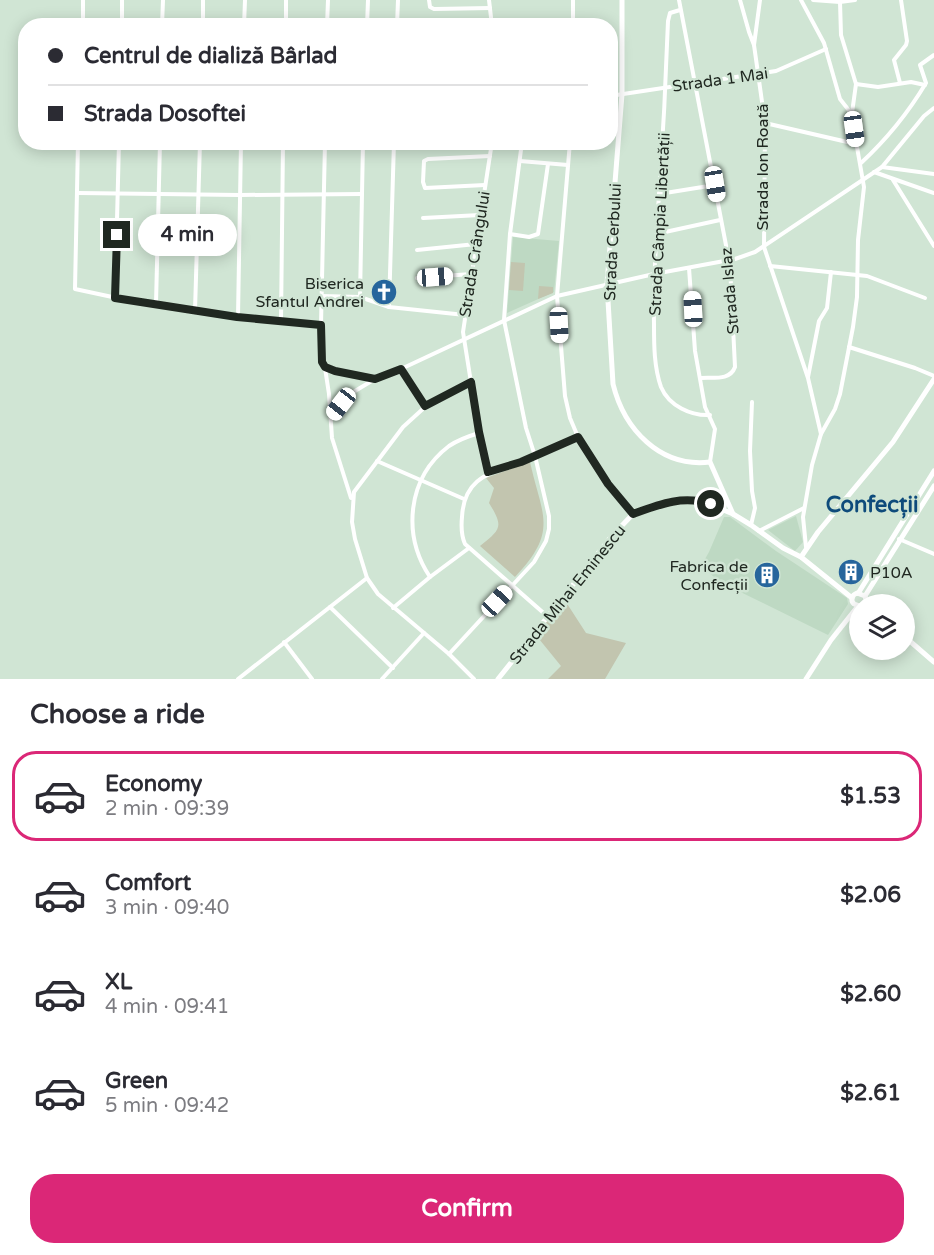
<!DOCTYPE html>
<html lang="en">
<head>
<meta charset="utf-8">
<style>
  body { margin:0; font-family:"Varela Round",sans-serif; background:#f7f7f7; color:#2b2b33; height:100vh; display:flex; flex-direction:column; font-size:22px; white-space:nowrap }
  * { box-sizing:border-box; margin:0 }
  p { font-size:20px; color:#7c7c81 }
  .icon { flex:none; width:33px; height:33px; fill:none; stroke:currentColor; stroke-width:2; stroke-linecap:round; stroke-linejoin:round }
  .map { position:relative; height:679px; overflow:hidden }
  .panel { display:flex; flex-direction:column; background:#fff; flex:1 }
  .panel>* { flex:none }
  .banner { position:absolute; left:18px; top:18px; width:600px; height:132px; border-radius:24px; box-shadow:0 3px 15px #0003; display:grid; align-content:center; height:132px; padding:0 30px; background:#fff }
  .fabs { position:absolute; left:849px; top:594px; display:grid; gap:12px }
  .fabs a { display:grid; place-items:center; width:66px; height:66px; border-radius:50%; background:#fff; box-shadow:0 3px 15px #0003; font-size:30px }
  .end { position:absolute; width:27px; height:27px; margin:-14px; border:8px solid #202821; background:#fff; box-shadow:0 0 0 3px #fff }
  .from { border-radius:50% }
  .bubble { position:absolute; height:42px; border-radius:21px; background:#fff; box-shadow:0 3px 15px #0003; font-size:20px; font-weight:700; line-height:42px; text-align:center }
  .car { position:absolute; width:18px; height:36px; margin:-18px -9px; border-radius:8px; box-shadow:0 0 4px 2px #0007; background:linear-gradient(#fff 24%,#345 0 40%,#fff 0 76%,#345 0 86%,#fff 0) }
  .banner b { display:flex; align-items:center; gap:21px; height:57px; font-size:22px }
  .banner b+b { border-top:2px solid #e1e1e2 }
  .banner i { width:15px; height:15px; background:#2b2b33 }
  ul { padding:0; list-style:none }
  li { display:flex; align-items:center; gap:18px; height:90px; margin:0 12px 9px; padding:0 18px; border:3px solid transparent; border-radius:24px }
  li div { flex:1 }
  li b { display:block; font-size:22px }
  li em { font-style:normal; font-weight:700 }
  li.on { border-color:#db2777 }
  li>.icon { width:54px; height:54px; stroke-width:1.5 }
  h2 { padding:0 30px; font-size:27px; line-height:72px }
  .primary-button { display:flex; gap:12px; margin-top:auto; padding:12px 30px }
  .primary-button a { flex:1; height:69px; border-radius:24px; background:#db2777; color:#fff; font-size:24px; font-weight:700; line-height:69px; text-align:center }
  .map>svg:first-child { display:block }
  .built { fill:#bed9c3 }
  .green { fill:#c2c5af }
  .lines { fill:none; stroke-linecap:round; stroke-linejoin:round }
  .street { stroke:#fff; stroke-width:4 }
  .secondary { stroke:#fff; stroke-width:5 }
  .primary { stroke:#fff; stroke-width:5 }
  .route { stroke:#202821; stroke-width:8 }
  .labels { text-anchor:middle; stroke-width:5; stroke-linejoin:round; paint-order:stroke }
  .street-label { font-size:16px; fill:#202821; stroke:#d0e5d4 }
  .poi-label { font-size:16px; fill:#202821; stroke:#d0e5d4; text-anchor:end }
  .district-label { font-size:22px; font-weight:bold; fill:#0e4b7b; stroke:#d0e5d4 }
</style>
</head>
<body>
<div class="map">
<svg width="934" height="679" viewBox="0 0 934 679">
  <rect width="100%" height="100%" fill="#d0e5d4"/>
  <g class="built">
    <path d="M513,237L559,241L554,292L507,313Z"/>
    <path d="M796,516L803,542L795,551L768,530Z"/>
    <path d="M724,517H730L776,551L847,598L848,604L828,635L720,582L701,566L709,552Z"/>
  </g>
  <g class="green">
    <path d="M511,262L525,263L523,291L509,290Z"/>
    <path d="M539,286L553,287V293L538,299Z"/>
    <path d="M530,462C542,516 559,531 515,577L480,546C501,529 504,527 489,503L494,488L486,478Z"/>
    <path d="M564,599L586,633L626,643L605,679H548L561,666L535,634Z"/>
  </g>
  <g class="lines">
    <g class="street">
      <path d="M429,0L430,7L434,9L490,8"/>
      <path d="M489,0L492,26"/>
      <path d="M573,0V26"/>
      <path d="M679,0L730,266L735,367C730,381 713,377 701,378"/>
      <path d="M740,0L749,32L754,45"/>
      <path d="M760,0L754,45L765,123L764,247L808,378L821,434"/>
      <path d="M801,0L824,43L840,99L851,113L864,187L858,240L857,297L853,327L840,394L835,409L821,434L812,465L803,517L806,547"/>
      <path d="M813,0L840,2L855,0"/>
      <path d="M840,2L841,35L856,84L852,113"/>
      <path d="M680,10L670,13L668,21C666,79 663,137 659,195C656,238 653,281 654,324C654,345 654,367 661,387C669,406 691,416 710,415"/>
      <path d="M83,26V0"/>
      <path d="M122,26V0"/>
      <path d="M162,26L163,0"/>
      <path d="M203,26V0"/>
      <path d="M244,26L245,0"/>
      <path d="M286,26V0"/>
      <path d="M327,26L328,0"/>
      <path d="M367,26L368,0"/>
      <path d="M397,26L398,0"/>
      <path d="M900,83L894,60L906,45L907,41L901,0"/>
      <path d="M856,84L878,87L911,82L925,85"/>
      <path d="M610,96L776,71L826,49"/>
      <path d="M765,123L856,144"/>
      <path d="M78,142L75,289L117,298L238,317L321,325L322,361L325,367L343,373L375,379L401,369L557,296L654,274L735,259L755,252L882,167L924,116L934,108"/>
      <path d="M570,142L557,296L565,396L570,418L578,437L608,484L633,514"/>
      <path d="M520,161L568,165"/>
      <path d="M861,163C887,139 908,113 926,83L920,65L934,55"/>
      <path d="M882,167L934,174"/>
      <path d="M874,172L934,193"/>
      <path d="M893,180L934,246"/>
      <path d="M485,185L425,188L423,182L424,161L428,159L490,156"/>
      <path d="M78,193L240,195L362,194"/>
      <path d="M659,194L715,185"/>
      <path d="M423,218L480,215"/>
      <path d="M510,234L529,237L538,234L548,164"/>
      <path d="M656,234L720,220"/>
      <path d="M417,250L476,244"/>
      <path d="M770,266L867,276L925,298"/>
      <path d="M689,268L695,351L705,407L715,429L710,462"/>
      <path d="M417,278L471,274"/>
      <path d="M321,296L360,297L389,307L465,315"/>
      <path d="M360,297L363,142"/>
      <path d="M115,298L119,142"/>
      <path d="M156,304L160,142"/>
      <path d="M389,307L394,142"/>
      <path d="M195,311L200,142"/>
      <path d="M238,317L241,142"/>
      <path d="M281,322L283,142"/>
      <path d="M321,325L325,142"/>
      <path d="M849,347L915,368L934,376"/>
      <path d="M325,368L329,394L332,438L351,498"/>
      <path d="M401,369L425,406"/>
      <path d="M808,377L819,321L827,308L831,272"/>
      <path d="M471,382L425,407L403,427L354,492L352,522L355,539L367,578L378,594L449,654L474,679"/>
      <path d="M331,417L355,391L375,379"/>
      <path d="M377,461L464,499"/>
      <path d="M488,473L479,433L463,332L492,142"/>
      <path d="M751,525L755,508L752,491L750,451L752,402"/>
      <path d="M759,531L804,508"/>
      <path d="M899,539L934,554"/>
      <path d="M469,548L430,577C402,535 407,478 449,446C458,440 469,436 479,433"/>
      <path d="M330,607L393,668"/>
      <path d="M393,608L430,577"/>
      <path d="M547,616L465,544C461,535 461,527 462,517C464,477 491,473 522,461C541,454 559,445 578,437"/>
      <path d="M284,642L312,679"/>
      <path d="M449,654L534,562L546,541L549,529V516L535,456L526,428L504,320L510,234L522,142"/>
      <path d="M238,679L367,578"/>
      <path d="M382,679L424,633"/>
    </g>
    <g class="secondary">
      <path d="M622,0V94L607,284L613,384C624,429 660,468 710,462L733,514"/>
      <path d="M801,557L818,532L893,442L934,379"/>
      <path d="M904,636L934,662"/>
      <path d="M498,679L611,537L633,514L670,501L690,499L700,500L733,514L751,525L783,548L801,557L852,598"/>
    </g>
    <g class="primary">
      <path d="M859,592L934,471"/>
      <path d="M865,596L934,486"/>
      <path d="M860,606L854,604C850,600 852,595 857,593L865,596L866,600L864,604"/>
      <path d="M806,679L831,640L858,606"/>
    </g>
  </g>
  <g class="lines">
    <path class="route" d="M117,235L115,298L237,317L321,325L322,362L325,367L335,371L375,379L401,369L425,406L471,382L479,432L488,472L521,462L578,437L608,484L633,514C660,504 683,495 711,504"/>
  </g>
  <defs>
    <symbol id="church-disc" viewBox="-11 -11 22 22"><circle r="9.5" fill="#26659c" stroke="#d0e5d4"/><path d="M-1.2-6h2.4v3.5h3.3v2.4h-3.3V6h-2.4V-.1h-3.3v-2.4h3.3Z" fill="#fff"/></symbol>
    <symbol id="building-disc" viewBox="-11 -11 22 22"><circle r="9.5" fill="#26659c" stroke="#d0e5d4"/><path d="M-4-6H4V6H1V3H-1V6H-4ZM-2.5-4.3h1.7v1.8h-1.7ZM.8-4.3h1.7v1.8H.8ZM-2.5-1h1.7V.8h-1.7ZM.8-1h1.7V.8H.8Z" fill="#fff"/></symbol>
  </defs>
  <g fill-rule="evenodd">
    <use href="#church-disc" x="369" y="277" width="30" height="30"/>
    <use href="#building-disc" x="836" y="557" width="30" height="30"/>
    <use href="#building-disc" x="752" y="560" width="30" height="30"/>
  </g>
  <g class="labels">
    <g class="street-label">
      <text transform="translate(720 79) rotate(-8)" y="6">Strada 1 Mai</text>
      <text transform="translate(762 167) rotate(-90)" y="6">Strada Ion Roată</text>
      <text transform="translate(659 224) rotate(-87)" y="6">Strada Câmpia Libertății</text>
      <text transform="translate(612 242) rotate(-87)" y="6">Strada Cerbului</text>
      <text transform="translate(474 254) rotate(-81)" y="6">Strada Crângului</text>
      <text transform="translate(729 291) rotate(-95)" y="6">Strada Islaz</text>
      <text transform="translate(567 594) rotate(-51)" y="6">Strada Mihai Eminescu</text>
    </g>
    <g class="poi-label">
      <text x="364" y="289">Biserica<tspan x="364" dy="18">Sfantul Andrei</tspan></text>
      <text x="748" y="572">Fabrica de<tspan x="748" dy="18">Confecții</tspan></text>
      <text x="870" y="578" text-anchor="start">P10A</text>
    </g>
    <g class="district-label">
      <text x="872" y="512">Confecții</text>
    </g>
  </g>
</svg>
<div class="fabs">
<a><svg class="icon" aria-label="layers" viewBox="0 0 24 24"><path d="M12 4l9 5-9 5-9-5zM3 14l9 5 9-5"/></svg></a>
</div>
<i class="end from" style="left:711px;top:504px"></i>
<i class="end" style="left:117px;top:235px"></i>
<div class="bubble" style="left:138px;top:214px;width:99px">4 min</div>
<i class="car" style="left:854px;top:129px;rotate:172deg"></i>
<i class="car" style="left:715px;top:184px;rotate:171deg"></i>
<i class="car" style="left:435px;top:277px;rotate:86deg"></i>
<i class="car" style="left:693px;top:309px;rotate:357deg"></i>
<i class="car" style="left:559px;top:325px;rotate:177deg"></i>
<i class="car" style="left:341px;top:404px;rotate:218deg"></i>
<i class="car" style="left:497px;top:601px;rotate:43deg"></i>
<div class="banner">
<b><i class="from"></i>Centrul de dializă Bârlad</b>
<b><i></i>Strada Dosoftei</b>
</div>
</div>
<section class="panel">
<h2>Choose a ride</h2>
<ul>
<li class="on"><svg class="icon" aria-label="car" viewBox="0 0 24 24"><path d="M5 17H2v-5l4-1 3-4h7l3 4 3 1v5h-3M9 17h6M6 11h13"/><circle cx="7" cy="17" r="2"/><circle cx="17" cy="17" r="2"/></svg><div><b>Economy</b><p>2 min · 09:39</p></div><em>$1.53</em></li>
<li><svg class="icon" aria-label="car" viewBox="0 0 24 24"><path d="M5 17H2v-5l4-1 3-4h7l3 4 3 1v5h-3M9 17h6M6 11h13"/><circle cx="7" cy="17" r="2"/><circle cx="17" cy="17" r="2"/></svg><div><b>Comfort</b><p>3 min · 09:40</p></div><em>$2.06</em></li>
<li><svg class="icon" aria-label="car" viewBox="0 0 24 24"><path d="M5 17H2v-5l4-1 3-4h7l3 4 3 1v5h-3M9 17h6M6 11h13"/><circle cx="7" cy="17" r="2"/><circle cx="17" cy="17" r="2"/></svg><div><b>XL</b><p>4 min · 09:41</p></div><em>$2.60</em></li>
<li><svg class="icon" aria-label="car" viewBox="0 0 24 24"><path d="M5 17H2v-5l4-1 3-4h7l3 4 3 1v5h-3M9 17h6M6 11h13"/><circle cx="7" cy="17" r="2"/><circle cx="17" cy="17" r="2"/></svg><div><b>Green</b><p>5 min · 09:42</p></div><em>$2.61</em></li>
</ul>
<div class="primary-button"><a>Confirm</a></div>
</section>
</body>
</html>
